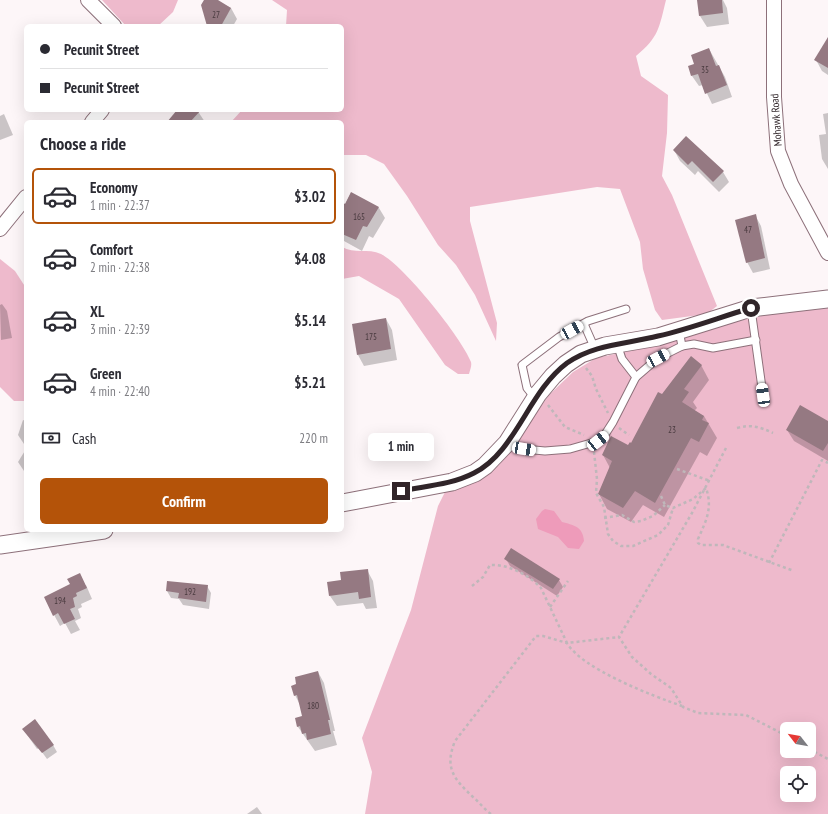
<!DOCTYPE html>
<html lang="en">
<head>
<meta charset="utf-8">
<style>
  body { margin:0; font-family:"PT Sans Narrow",sans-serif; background:#f7f7f7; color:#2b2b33; height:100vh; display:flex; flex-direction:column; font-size:15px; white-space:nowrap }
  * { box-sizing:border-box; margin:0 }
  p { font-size:13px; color:#7c7c81 }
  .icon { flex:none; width:22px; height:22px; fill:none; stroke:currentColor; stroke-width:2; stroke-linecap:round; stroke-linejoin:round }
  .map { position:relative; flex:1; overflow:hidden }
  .side { position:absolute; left:24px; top:120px; width:320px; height:412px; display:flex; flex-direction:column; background:#fff; border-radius:6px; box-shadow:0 4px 16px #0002 }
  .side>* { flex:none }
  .hud { position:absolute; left:24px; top:24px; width:320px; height:88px; border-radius:6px; box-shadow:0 4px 16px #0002; display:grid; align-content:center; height:88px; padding:0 16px; background:#fff }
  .needle { width:26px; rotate:301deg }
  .controls { position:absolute; left:780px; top:722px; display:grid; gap:8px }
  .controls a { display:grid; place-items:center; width:36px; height:36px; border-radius:6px; background:#fff; box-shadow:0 4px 16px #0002; font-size:20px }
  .end { position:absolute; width:18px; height:18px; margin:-9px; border:5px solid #302529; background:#fff; box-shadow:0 0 0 2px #fff }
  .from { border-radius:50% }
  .bubble { position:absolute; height:28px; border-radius:6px; background:#fff; box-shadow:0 4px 16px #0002; font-size:13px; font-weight:700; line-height:28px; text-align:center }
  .car { position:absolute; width:12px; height:24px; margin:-12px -6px; border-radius:5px; box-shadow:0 0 3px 1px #0007; background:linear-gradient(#fff 24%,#345 0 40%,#fff 0 76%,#345 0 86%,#fff 0) }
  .hud b { display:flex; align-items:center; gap:14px; height:38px; font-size:15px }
  .hud b+b { border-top:1px solid #e1e1e2 }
  .hud i { width:10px; height:10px; background:#2b2b33 }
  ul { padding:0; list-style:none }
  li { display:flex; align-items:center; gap:12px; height:56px; margin:0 8px 6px; padding:0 8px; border:2px solid transparent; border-radius:6px }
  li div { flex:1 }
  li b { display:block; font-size:15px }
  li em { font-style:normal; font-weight:700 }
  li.selected { border-color:#b45309 }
  li>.icon { width:36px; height:36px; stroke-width:1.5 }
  h2 { padding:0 16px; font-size:18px; line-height:48px }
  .pay { display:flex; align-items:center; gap:10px; height:44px; padding:0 16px; font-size:15px }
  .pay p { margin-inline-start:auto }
  .action { display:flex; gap:8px; margin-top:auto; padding:8px 16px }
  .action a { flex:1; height:46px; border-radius:6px; background:#b45309; color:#fff; font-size:16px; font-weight:700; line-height:46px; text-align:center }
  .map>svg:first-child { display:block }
  .green { fill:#eebacc; fill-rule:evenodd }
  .water { fill:#ee9bba }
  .shadow { fill:#0003 }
  .building { fill:#957982 }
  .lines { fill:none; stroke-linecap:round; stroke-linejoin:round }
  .service-casing { stroke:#8d707a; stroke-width:9 }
  .minor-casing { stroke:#8d707a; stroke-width:16 }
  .tertiary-casing { stroke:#8d707a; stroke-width:19 }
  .path { stroke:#bfb7ba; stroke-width:2.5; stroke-dasharray:3 3; stroke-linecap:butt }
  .service { stroke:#fff; stroke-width:7 }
  .minor { stroke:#fff; stroke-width:14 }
  .tertiary { stroke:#fff; stroke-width:17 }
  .route { stroke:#302529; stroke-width:5 }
  .labels { text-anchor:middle; stroke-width:3; stroke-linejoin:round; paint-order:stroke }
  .number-label { font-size:9px; fill:#493a3f }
  .street-label { font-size:11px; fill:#302529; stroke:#fff }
</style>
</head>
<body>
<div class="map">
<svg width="828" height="814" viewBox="0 0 828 814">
  <rect width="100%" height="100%" fill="#fdf6f8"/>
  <g class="green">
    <path d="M102,0H178L173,12L158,26H126Z"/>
    <path d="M272,0H666C659,28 659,37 636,56L641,76L668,95L667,133L662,176L672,195L717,306L707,314L662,320L655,310L643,269L640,242L620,189L597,187L470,207V221L497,323L496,341L475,295L456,265L438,245L407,196L384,164L366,155H342V122H231L242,110H342V26H286L287,10Z"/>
    <path d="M342,247C354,254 368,248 381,254C404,266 462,338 471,362C472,366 470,370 469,374H458L445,365L399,299L359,276L342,279Z"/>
    <path d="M0,259L15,271L26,288V401H14L0,387Z"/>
    <path d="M828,308V814H365L372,772L362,738L411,610L438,506L445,492L487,475L499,465L549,395L573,372L596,358L629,351L630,349C672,342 711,327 752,318C777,312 803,311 828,308ZM787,729H809V751H787ZM787,773H809V795H787Z"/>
  </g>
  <path class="water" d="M545,509L554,511L562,522C573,525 583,526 584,541L579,549L568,548L558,537L538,529L536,519L542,511Z"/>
  <g class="shadow">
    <path d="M205,0H216L231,8L237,19L233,26H206L208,23Z"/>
    <path d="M698,0H723L727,8L729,24L707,27L700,16Z"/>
    <path d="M828,39V75L822,71L816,60Z"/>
    <path d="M709,49L725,77L732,97L712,104L703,85L699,86L692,76Z"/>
    <path d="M178,110H197L205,122H168Z"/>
    <path d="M828,113V169L822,159L819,135L826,134L823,114Z"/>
    <path d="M4,114L13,135L0,140V116Z"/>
    <path d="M674,150L723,172L729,182L719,192L698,171L695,175L680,161Z"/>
    <path d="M351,193L379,208L385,218L373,238L369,236L362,251L344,241L342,238V211Z"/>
    <path d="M755,215L761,226L770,269L753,273L747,262Z"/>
    <path d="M2,304L7,311L12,338L1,340L0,305Z"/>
    <path d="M386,319L392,330L397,360L364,366L358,355Z"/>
    <path d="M701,365L709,380L693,402L697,408L694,411L704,416L717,438L707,456L700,452L664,517L643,505L631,522L607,509L599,494L610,468L603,455L632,444L663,395Z"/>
    <path d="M23,420L26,421V447L18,435Z"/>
    <path d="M828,422V461L794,441L787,430Z"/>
    <path d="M26,449V474L18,462Z"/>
    <path d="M506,559L559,580L563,587L557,596L510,566Z"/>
    <path d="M367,570L373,581L377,608L366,609L363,603L337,606L330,596L342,581Z"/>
    <path d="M86,585L92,599L81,604L82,607L78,609L81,618L75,621L80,630L71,634L65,623L60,626L45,598Z"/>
    <path d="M207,586L211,593L209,609L183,605L179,599L171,598L167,591Z"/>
    <path d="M318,672L324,683L335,731H333L337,745L315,751L298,727L296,718L303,717L300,705L295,695Z"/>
    <path d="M23,729L53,745L57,752L47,759L39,748L37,749Z"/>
    <path d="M257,807L262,814H247Z"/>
  </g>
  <g class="building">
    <path d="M204,0H218L231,8L221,26H207L201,5Z"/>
    <path d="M697,0H722L723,13L699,16Z"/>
    <path d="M828,37V68L814,60Z"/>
    <path d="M709,48L716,66L719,65L727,85L705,94L698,74L691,76L688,66L694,64L691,55Z"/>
    <path d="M177,110H201L190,122H167Z"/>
    <path d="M686,136L724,171L713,182L692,161L688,165L673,150Z"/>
    <path d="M351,192L379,207L367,227L363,226L356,240L342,234V202L345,204Z"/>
    <path d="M756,214L765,258L746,263L735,220Z"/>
    <path d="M386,318L391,349L357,355L352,324Z"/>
    <path d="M691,356L702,365L684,389L689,392L682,402L704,416L702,420L709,423L699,442L691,438L655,503L635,491L623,508L598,494L612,461L602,455L611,436L628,445L630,442L631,443L658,392L662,394Z"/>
    <path d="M800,405L828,421V443L823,451L786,430Z"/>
    <path d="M511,548L560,579L553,589L504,559Z"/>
    <path d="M368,569L371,597L359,599L358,592L329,596L327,582L341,580L340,572Z"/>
    <path d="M80,573L87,588L76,593L77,596L73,598L75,607L70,609L75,619L64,624L58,613L53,616L44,597L70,584L67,579Z"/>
    <path d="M167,581L208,585L206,602L178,598L179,593L166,591Z"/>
    <path d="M318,671L330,720H328L331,734L307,740L306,733L302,734L300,726L297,727L295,718L302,716L297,695L294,696L291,686L296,684L295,677Z"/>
    <path d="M35,719L54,745L42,753L22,729Z"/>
  </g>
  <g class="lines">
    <defs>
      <g id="service">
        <path d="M751,309L763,395"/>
        <path d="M584,324L595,349"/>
        <path d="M682,346L694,344L713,348L756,340"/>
        <path d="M636,377L658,358L682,346L679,331"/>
        <path d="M535,398L527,388L522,365L559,337L588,321L626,309"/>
        <path d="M507,443L524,449L545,451L570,449L598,441L604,436L613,422L636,377L622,359L617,344"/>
      </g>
      <g id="minor">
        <path d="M88,0L114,26"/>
        <path d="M774,0V97L778,151L791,184L828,253"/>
        <path d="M92,122L102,110"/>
        <path d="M0,229L26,197"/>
      </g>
      <g id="tertiary">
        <path d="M342,503L452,482L475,473L485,466L507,443L538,394L553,376L566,364L581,354L605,346L658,337L751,308L828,299"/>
        <path d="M0,545L104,530"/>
      </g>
    </defs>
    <use href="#service" class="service-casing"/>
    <use href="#minor" class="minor-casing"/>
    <use href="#tertiary" class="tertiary-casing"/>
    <g class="path">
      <path d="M586,368L592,376L596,389L608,413"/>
      <path d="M548,405L565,427L584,435"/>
      <path d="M619,428L629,435"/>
      <path d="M737,428C751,424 760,427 773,433"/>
      <path d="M726,448L692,513L619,637L632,657L651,674L671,688L683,707L698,713L746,715L787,736"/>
      <path d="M594,452L597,479L596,493L604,507L608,534L613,541L621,546H633L658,535L668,525L673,508"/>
      <path d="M677,469L710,481"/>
      <path d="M661,496L665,505L673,508L693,499L706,488C713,508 706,521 698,539V543L701,545H723L794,571"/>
      <path d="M604,518L622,515L634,522L641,521L653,516L665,505"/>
      <path d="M769,563L822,460L828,463"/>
      <path d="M472,586L483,577L490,565C508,564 529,575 541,588L567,643L619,637"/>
      <path d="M550,607L568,581"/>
      <path d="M809,749L828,759"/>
      <path d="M491,814C484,809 479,802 473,797C454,779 444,768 455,741L536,636H543L567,643C582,669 653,696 682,706"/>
    </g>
    <use href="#service" class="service"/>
    <use href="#minor" class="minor"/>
    <use href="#tertiary" class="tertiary"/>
  </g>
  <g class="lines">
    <path class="route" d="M401,491C425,486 451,485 474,473C516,452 528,392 567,363C594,344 627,344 658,336C690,329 720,317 751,308"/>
  </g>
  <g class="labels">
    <g class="number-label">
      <text x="216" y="18">27</text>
      <text x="705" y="73">35</text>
      <text x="359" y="220">165</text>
      <text x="748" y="233">47</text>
      <text x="371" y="340">175</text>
      <text x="672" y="433">23</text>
      <text x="190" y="595">192</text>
      <text x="60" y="604">194</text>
      <text x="313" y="709">180</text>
    </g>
    <g class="street-label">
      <text transform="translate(776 120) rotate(-94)" y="4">Mohawk Road</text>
    </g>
  </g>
</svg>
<div class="controls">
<a><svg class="needle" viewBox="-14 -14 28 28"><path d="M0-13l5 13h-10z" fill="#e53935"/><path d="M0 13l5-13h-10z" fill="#7c7c81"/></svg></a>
<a><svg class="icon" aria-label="locate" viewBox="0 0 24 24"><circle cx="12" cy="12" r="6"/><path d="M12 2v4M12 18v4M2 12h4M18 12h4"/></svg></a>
</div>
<i class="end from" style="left:751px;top:308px"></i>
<i class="end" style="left:401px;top:491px"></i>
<div class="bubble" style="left:368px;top:433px;width:66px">1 min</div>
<i class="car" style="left:572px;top:330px;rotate:61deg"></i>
<i class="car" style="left:658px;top:358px;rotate:62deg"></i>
<i class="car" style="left:763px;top:395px;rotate:352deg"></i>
<i class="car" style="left:598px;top:441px;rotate:52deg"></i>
<i class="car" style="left:524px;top:449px;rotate:99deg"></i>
<div class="hud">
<b><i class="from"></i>Pecunit Street</b>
<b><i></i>Pecunit Street</b>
</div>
<section class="side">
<h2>Choose a ride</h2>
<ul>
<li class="selected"><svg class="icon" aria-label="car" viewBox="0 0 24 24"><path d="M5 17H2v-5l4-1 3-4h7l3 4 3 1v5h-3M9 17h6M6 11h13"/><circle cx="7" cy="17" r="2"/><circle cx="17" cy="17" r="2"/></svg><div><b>Economy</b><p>1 min · 22:37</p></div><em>$3.02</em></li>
<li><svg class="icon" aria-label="car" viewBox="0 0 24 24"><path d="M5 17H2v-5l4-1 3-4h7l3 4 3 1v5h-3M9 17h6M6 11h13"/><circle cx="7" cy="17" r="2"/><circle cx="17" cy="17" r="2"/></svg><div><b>Comfort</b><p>2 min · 22:38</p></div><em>$4.08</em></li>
<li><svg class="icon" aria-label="car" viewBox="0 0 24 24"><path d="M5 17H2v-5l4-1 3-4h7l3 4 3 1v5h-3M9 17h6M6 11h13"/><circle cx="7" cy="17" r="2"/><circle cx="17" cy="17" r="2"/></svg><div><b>XL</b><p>3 min · 22:39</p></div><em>$5.14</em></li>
<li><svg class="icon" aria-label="car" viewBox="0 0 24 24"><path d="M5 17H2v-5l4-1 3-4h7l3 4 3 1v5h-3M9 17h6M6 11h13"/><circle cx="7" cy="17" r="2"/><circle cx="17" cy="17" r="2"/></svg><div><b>Green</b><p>4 min · 22:40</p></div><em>$5.21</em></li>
</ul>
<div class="pay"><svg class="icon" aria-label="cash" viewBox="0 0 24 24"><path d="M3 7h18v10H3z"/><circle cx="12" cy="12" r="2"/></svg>Cash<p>220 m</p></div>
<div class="action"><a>Confirm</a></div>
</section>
</div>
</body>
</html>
